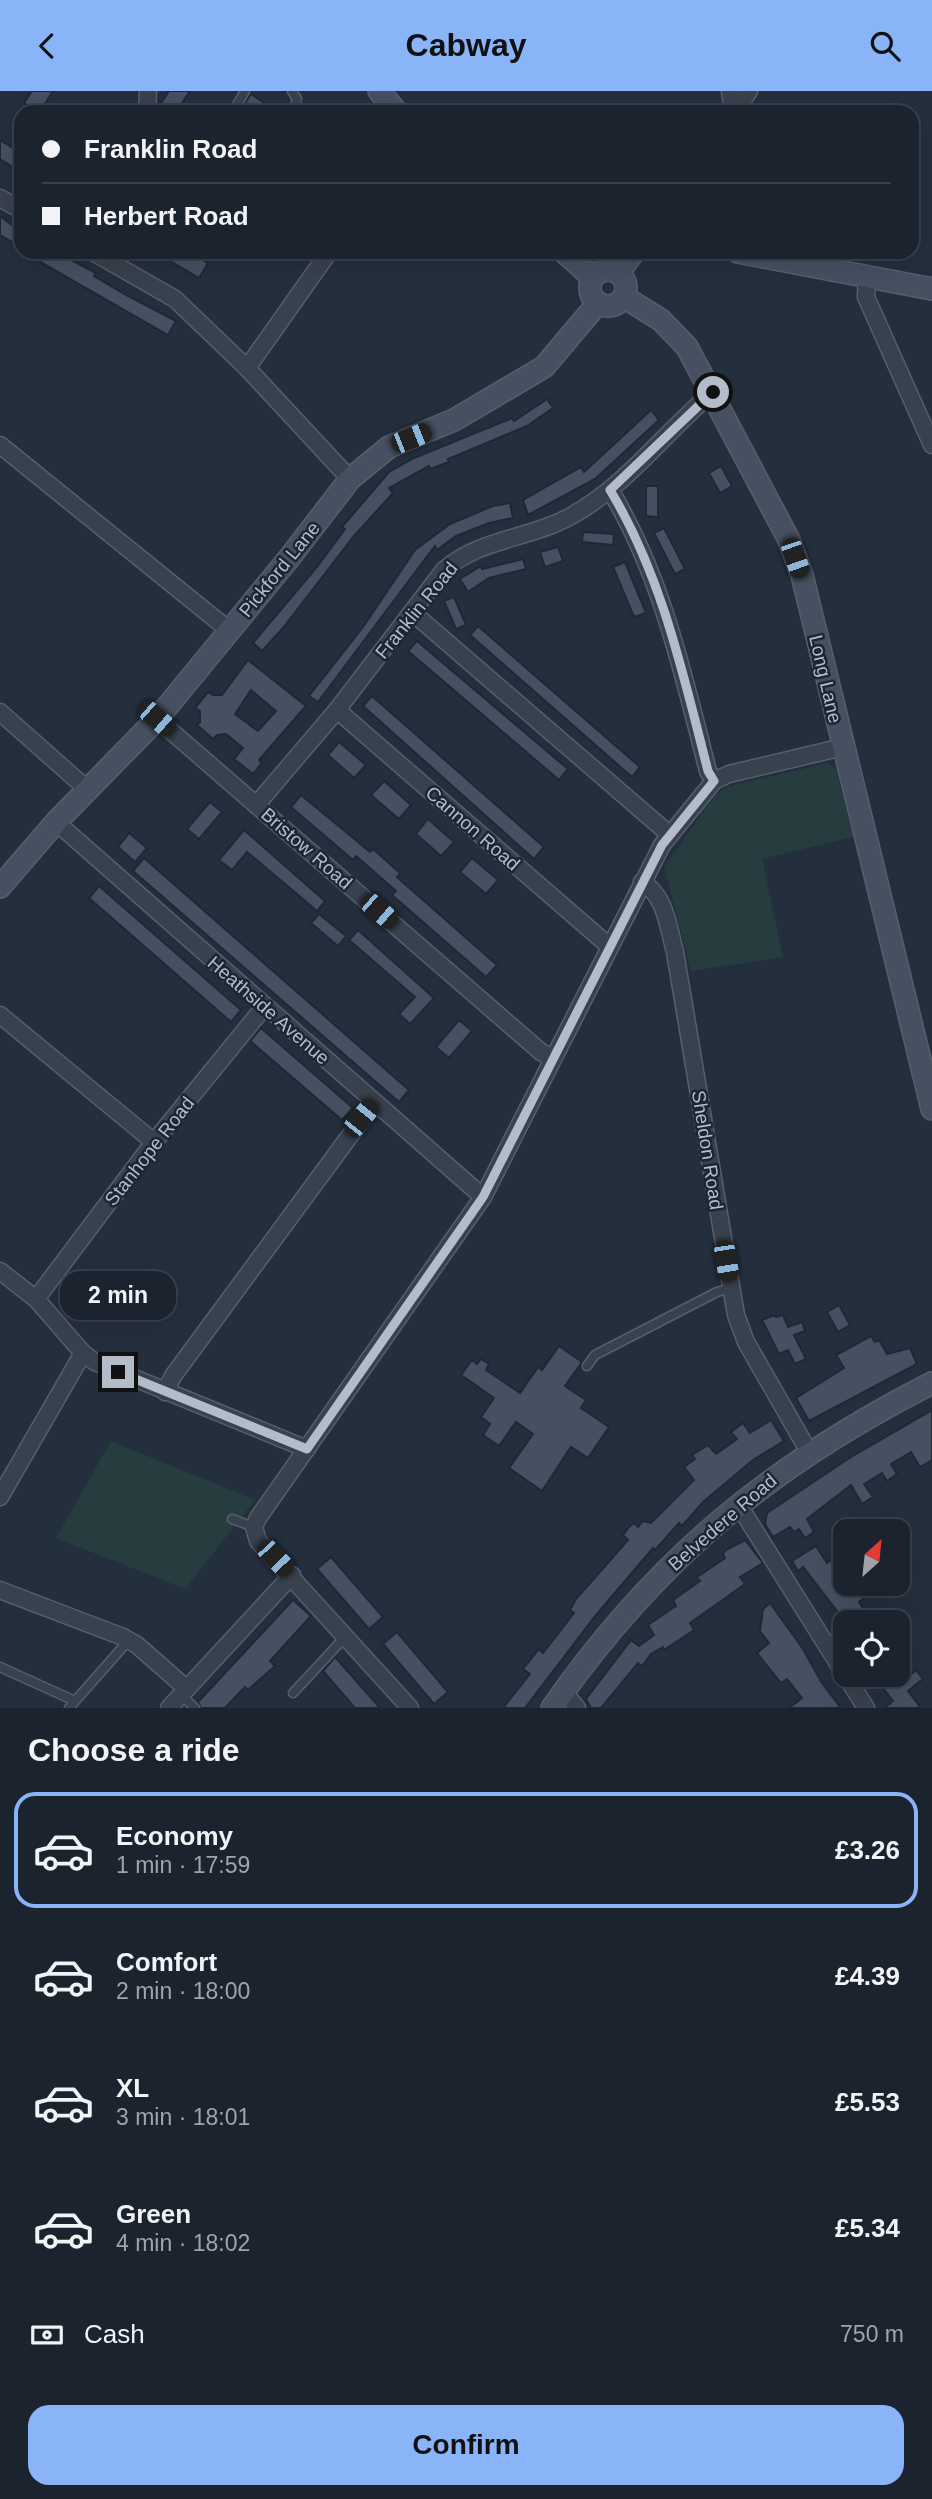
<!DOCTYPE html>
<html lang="en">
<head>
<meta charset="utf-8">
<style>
  body { margin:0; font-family:Arial,sans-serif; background:#242b36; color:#f1f3f6; height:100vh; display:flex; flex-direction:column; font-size:26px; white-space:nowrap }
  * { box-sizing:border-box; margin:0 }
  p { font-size:23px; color:#a0a4aa }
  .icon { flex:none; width:38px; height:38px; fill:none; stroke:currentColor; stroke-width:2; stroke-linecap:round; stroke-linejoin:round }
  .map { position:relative; height:1617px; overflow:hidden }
  .drawer { display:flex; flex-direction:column; background:#1b232e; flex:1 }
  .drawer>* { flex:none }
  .banner { position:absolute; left:14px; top:14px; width:905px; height:154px; border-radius:21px; box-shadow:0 7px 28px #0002,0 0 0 2px #39404a; display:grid; align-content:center; height:154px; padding:0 28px; background:#1b232e }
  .needle { width:46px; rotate:27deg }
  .fabs { position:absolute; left:833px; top:1428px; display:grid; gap:14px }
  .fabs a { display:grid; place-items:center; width:77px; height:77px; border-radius:14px; background:#1b232e; box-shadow:0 7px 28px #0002,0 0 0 2px #39404a; font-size:35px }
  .end { position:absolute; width:32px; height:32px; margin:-16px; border:9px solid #b4bcc9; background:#111; box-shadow:0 0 0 4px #111 }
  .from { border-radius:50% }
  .bubble { position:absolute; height:49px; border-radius:21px; background:#1b232e; box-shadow:0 7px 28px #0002,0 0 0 2px #39404a; font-size:23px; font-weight:600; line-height:49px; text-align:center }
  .car { position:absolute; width:21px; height:42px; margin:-21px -10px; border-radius:9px; box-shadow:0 0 5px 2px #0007; background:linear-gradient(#222 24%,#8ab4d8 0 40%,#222 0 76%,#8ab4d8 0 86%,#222 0) }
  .banner b { display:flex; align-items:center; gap:24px; height:66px; font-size:26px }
  .banner b+b { border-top:2px solid #39404a }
  .banner i { width:18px; height:18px; background:#f1f3f6 }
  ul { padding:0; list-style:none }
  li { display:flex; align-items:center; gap:21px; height:116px; margin:0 14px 10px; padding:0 14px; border:4px solid transparent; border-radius:21px }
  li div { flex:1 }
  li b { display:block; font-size:26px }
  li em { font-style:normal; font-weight:600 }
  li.on { border-color:#8ab4f8 }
  li>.icon { width:63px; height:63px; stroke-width:1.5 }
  h2 { padding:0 28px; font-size:32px; line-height:84px }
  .pay { display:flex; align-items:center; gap:18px; height:77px; padding:0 28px; font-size:26px }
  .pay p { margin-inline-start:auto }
  .action { display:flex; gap:14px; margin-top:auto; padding:14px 28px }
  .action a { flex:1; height:80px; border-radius:21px; background:#8ab4f8; color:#111; font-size:28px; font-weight:600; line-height:80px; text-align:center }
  header { display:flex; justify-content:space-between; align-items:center; height:91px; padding:0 28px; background:#8ab4f8; color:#111; font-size:32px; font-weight:600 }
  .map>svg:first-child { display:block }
  .green { fill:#263c3f }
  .building { fill:#455162; stroke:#1f2835; stroke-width:2; fill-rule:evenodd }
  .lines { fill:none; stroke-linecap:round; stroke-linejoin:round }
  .lane-casing { stroke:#565f6c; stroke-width:11 }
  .street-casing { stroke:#565f6c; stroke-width:19 }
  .secondary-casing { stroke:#565f6c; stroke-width:24 }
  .lane { stroke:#38414e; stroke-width:8 }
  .street { stroke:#38414e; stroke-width:16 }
  .secondary { stroke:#465061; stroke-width:21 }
  .route { stroke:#b4bcc9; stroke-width:9 }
  .labels { text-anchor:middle; stroke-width:5; stroke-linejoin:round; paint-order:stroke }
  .street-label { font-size:19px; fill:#b4bcc9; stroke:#1d2633 }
</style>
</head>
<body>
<header><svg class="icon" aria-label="back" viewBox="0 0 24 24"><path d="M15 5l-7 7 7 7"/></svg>Cabway<svg class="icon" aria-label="search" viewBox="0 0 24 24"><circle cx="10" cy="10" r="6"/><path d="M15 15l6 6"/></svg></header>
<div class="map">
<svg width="932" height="1617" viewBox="0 0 932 1617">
  <rect width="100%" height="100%" fill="#242f3e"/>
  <g class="green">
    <path d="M828,672L836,678L853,746L762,768L783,866L691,880L664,776L715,704L726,696Z"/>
    <path d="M111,1350L255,1409L185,1498L56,1447Z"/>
  </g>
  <g class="building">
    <path d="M32,0H53L40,21L24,12Z"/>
    <path d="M169,0H190L176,21L161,12Z"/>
    <path d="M251,3L278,21H255L244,14Z"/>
    <path d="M0,49L21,62V81L0,68Z"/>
    <path d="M0,125L21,141V156L0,144Z"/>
    <path d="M23,161H56L96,182L94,185L124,203L176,230L168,244Z"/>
    <path d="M155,161H189L208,172L199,187Z"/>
    <path d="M547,308L553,317L527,335L448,368L449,371L430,378L429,375L389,397L393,402L354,445L283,537L262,560L253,552L317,476L345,438L342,436L389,381L414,367L512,327L514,330Z"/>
    <path d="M651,319L659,329L595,388L528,424L523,409L581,376L584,381Z"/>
    <path d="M721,375L732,395L720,402L709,382Z"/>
    <path d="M646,395H658V426L646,425Z"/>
    <path d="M510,412L513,427L489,432L456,445L437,459L435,455L318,611L309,605L363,536L415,459L450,433L493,415Z"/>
    <path d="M664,437L685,478L675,483L654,442Z"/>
    <path d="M583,441L614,443L613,454L582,451Z"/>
    <path d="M558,456L563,470L545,476L540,461Z"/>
    <path d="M523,468L526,478L489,487L468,501L460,488L481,475L482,478Z"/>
    <path d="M625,471L646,522L634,526L613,476Z"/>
    <path d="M454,506L466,534L456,538L444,510Z"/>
    <path d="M478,535L640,676L632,686L470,544Z"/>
    <path d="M417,550L568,678L559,689L408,560Z"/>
    <path d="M248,569L306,615L259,669L262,672L253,683L234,668L243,657L226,643L217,644L213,648L197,634L200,631V620L195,617L208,601L213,604H222ZM251,599L276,620L258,640L235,623Z"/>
    <path d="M372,605L544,756L534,768L363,615Z"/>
    <path d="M339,651L366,674L354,687L328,664Z"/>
    <path d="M384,690L411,714L399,728L371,704Z"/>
    <path d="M301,704L370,761L373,758L400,782L397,786L497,874L486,886L392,804L396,800L356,765L353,769L291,716Z"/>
    <path d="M210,711L222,721L199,748L187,738Z"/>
    <path d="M428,728L454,751L441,765L416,743Z"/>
    <path d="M244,739L325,810L317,820L247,761L232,779L219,769Z"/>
    <path d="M129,742L147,757L135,771L118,756Z"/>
    <path d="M144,767L409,999L399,1011L133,780Z"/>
    <path d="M472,767L498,789L486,803L460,781Z"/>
    <path d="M99,795L241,919L231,931L89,807Z"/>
    <path d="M319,823L346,845L338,855L311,832Z"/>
    <path d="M358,839L434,907L410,933L399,923L415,906L349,849Z"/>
    <path d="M459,929L472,940L449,967L436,956Z"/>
    <path d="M261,937L353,1017L342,1029L250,950Z"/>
    <path d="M839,1214L850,1234L838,1241L827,1221Z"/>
    <path d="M775,1224L776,1226L783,1224L788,1236L802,1231L805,1240L794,1244L806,1268L795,1273L788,1259L779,1263L762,1229Z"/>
    <path d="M871,1245L875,1251L879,1249L887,1263L910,1257L917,1273L809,1330L796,1307L844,1277L836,1264Z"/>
    <path d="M559,1255L582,1271L565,1295L586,1309L581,1317L609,1336L588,1367L571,1356L542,1400L509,1377L533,1343L516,1331L499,1355L483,1344L490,1333L481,1326L494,1307L461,1284L472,1269L477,1273L481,1268L489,1273L486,1279L520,1302L538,1276L542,1279Z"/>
    <path d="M932,1319V1369L920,1376L911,1361L891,1373L897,1383L887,1390L882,1382L864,1393L873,1406L862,1413L851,1394L807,1428L814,1441L805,1447L799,1438L794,1441L790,1436L773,1446L765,1433L767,1422L851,1366Z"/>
    <path d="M771,1329L784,1350L753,1369L703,1411L682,1435L679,1432L655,1459L653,1457L596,1524L525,1617H503L530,1583L523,1578L539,1558L543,1562L574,1522L570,1519L576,1508L628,1449L623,1444L629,1436L634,1432L638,1436L643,1430L651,1432L694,1389L684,1376L695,1368L692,1364L708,1354L716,1363L737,1348L731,1341L743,1332L750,1342Z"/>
    <path d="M745,1449L763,1472L740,1486L745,1493L690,1532L694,1539L664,1559L663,1556L651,1563L642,1575L638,1572L601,1617H591L586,1608L631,1549L639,1555L654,1544L648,1534L676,1515L673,1509L700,1490L697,1486L725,1467L723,1462L726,1459Z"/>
    <path d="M816,1455L827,1472L845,1461V1493L854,1503L862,1496L868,1504L859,1511L863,1517L860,1520L870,1531H831L840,1524L803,1476L798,1480L792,1470Z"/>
    <path d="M331,1466L383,1526L369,1538L317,1478Z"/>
    <path d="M293,1509L311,1525L270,1570L275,1575L248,1599L245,1596L225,1617H201L198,1611Z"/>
    <path d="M770,1512L803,1558L822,1592L841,1617H789L802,1607L787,1588L781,1592L757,1562L769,1552L760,1540L763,1518Z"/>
    <path d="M397,1541L448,1601L434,1613L383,1553Z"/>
    <path d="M335,1566L351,1584L380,1617H355L323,1580Z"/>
    <path d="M898,1574L908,1586L916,1579L923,1588L908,1600L921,1617H884L893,1610L873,1584H898Z"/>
  </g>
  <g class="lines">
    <defs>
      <g id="lane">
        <path d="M292,0L297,8L293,21"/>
        <path d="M233,21L245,0"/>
        <path d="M587,1275L595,1264L717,1201L731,1197"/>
        <path d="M232,1428L254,1436"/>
        <path d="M0,1576L75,1610"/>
        <path d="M293,1602L346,1545"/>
        <path d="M181,1604L195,1617"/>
        <path d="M69,1617L129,1549"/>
      </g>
      <g id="street">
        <path d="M730,0L733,21"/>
        <path d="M147,21L148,0"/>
        <path d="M735,21L749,0"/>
        <path d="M0,107L21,119"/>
        <path d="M93,161L175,208L247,277L350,388"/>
        <path d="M867,185L866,206L932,354"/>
        <path d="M247,277L329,161"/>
        <path d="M0,354L230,540"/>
        <path d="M610,399C662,485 683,583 708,680L714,690"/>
        <path d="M413,522L669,743"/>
        <path d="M337,619L609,855"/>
        <path d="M0,621L88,699"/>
        <path d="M157,628L541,961L553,967"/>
        <path d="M257,713L337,619L444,479C481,447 530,448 571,425C626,395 665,341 713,301"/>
        <path d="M56,731L483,1106"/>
        <path d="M642,791C666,805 668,836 675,861L736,1224L746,1251L809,1361"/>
        <path d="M0,924L154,1051"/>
        <path d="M0,1180L36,1208L83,1262L95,1271L307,1358"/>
        <path d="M36,1208L154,1051L265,915"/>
        <path d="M165,1301L173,1285L374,1012"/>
        <path d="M0,1406L83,1262"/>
        <path d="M738,1413L866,1617"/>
        <path d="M0,1499L123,1546L137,1554L187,1598"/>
        <path d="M563,1600L577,1617"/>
        <path d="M169,1617L292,1484"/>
        <path d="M410,1617L258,1450L254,1436L258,1427L483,1106L662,754L714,690L729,683L843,656"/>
      </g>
      <g id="secondary">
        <path d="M379,0L397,21"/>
        <path d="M564,161L593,187"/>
        <path d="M738,161L932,198"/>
        <circle cx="608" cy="197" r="18"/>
        <path d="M618,182L634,161"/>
        <path d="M624,206L661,229L687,256L789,449L802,484L932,1018"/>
        <path d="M0,796L56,731L157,628L290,466L350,388L389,356L454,329L544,276L598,212"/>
        <path d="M552,1617C656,1468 771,1374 932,1292"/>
      </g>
    </defs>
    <use href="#lane" class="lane-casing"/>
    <use href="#street" class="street-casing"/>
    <use href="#secondary" class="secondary-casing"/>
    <use href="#lane" class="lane"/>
    <use href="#street" class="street"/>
    <use href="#secondary" class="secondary"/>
  </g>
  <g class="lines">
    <path class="route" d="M118,1281L307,1358L483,1106L662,754L714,690L708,680C683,583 662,485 610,399L713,301"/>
  </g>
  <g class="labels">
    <g class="street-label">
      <text transform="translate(279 478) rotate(-51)" y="7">Pickford Lane</text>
      <text transform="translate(416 519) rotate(-51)" y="7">Franklin Road</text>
      <text transform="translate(826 588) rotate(77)" y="7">Long Lane</text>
      <text transform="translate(473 737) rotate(41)" y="7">Cannon Road</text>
      <text transform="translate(307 757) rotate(41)" y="7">Bristow Road</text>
      <text transform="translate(269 919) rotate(41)" y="7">Heathside Avenue</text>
      <text transform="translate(708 1059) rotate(81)" y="7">Sheldon Road</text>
      <text transform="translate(149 1060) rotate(-52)" y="7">Stanhope Road</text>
      <text transform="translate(722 1431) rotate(-41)" y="7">Belvedere Road</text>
    </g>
  </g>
</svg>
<div class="fabs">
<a><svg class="needle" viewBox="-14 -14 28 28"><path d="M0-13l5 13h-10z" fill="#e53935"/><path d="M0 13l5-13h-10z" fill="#a0a4aa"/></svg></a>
<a><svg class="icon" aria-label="locate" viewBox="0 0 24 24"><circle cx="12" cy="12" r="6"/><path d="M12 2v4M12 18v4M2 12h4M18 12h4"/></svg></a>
</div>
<i class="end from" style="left:713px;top:301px"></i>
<i class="end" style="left:118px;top:1281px"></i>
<div class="bubble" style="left:60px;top:1180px;width:116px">2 min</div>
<i class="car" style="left:411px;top:347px;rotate:68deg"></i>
<i class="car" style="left:795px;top:467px;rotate:161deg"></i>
<i class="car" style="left:157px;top:628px;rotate:131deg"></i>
<i class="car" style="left:379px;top:820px;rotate:131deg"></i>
<i class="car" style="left:361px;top:1027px;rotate:39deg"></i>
<i class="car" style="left:726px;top:1170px;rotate:171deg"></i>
<i class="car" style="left:275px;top:1467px;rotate:136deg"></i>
<div class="banner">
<b><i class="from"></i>Franklin Road</b>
<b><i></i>Herbert Road</b>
</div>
</div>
<section class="drawer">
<h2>Choose a ride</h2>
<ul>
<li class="on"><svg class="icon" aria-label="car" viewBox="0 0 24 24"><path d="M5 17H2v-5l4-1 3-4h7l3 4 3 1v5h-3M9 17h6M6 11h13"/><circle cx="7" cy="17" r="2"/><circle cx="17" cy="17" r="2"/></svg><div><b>Economy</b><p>1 min · 17:59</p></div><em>£3.26</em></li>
<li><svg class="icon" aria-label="car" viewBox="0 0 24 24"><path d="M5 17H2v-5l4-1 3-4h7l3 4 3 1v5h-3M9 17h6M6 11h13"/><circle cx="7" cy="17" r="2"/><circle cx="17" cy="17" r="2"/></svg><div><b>Comfort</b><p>2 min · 18:00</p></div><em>£4.39</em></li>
<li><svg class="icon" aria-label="car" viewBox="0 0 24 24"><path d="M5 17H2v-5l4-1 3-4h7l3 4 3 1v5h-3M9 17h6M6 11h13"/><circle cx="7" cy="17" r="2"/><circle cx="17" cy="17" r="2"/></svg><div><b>XL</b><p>3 min · 18:01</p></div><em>£5.53</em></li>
<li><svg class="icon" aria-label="car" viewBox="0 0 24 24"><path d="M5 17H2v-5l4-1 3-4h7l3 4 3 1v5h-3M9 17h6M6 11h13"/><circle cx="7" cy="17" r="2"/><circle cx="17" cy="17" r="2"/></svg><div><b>Green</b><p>4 min · 18:02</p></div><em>£5.34</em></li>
</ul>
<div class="pay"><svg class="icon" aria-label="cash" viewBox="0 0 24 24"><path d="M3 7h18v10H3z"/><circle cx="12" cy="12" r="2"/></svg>Cash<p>750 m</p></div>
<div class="action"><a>Confirm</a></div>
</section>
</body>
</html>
